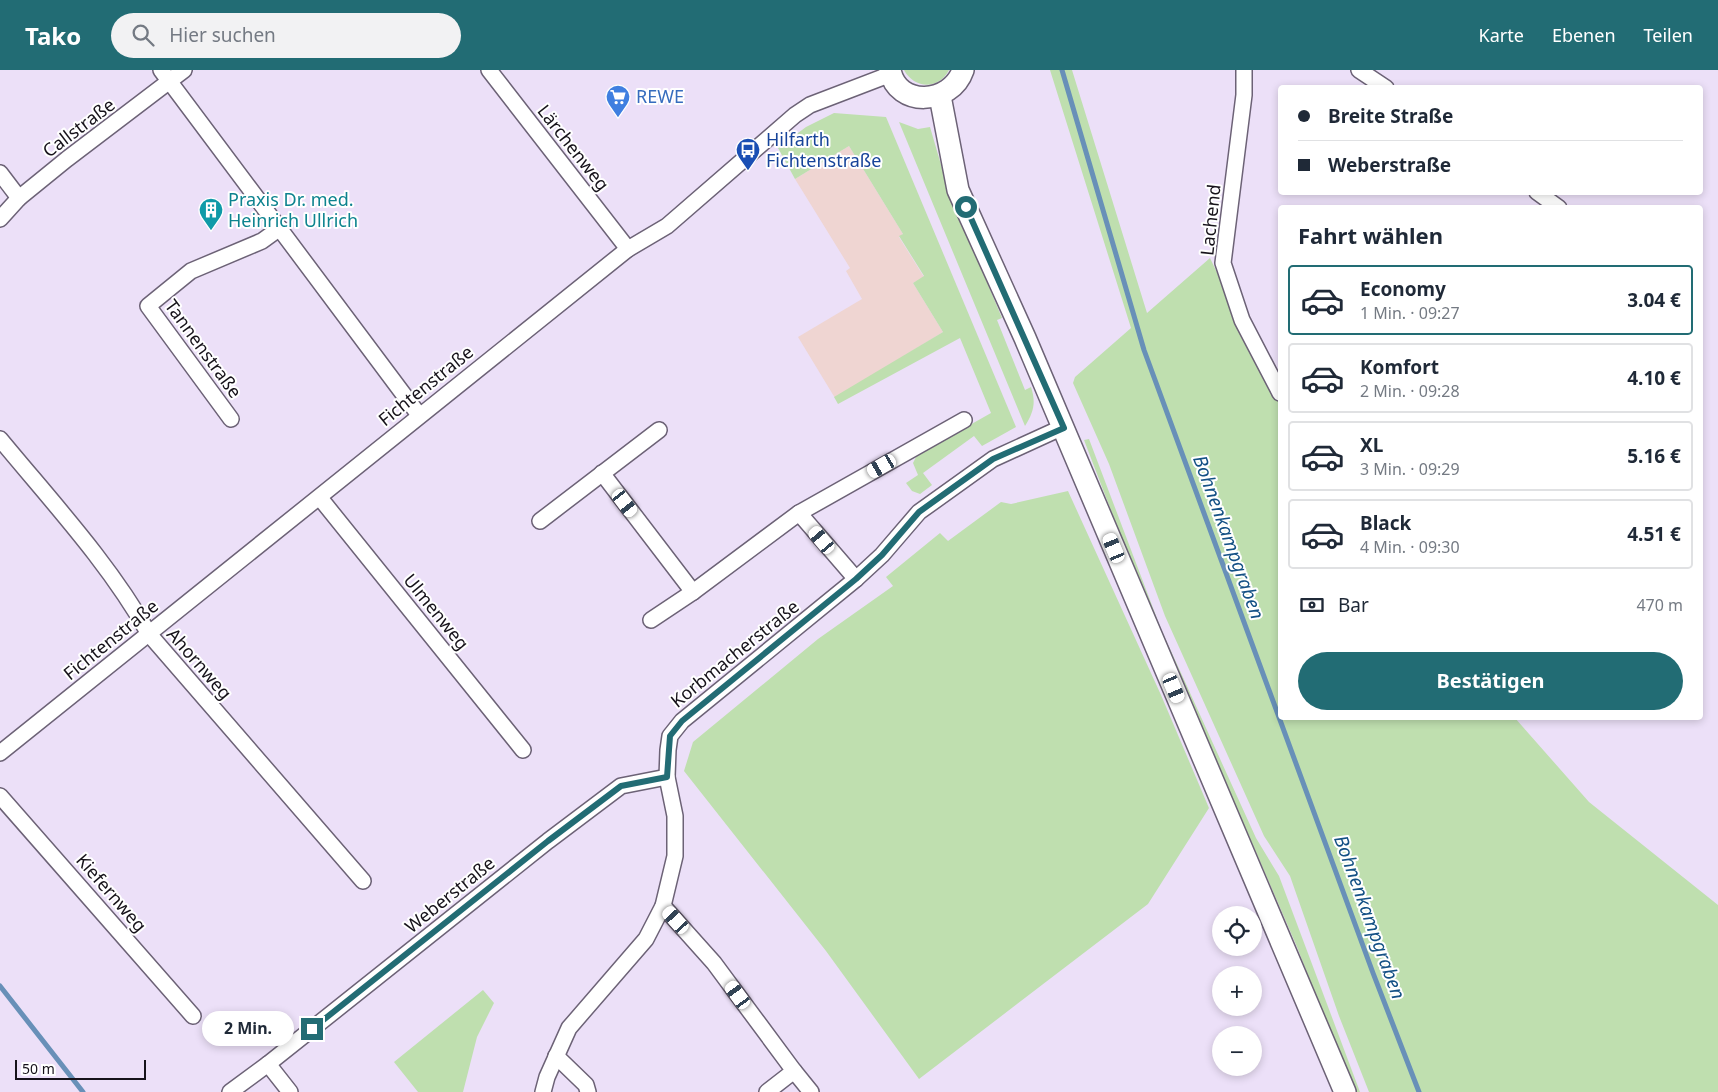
<!DOCTYPE html>
<html lang="de">
<head>
<meta charset="utf-8">
<style>
  body { margin:0; font-family:"Noto Sans",sans-serif; background:#f2f2f3; color:#1f2937; height:100vh; display:flex; flex-direction:column; font-size:19px; white-space:nowrap }
  * { box-sizing:border-box; margin:0 }
  p { font-size:16px; color:#747a83 }
  .icon { flex:none; width:28px; height:28px; fill:none; stroke:currentColor; stroke-width:2; stroke-linecap:round; stroke-linejoin:round }
  .map { position:relative; flex:1; overflow:hidden }
  .side { position:absolute; left:1278px; top:135px; width:425px; height:515px; display:flex; flex-direction:column; background:#fff; border-radius:5px; box-shadow:0 2px 8px #0003 }
  .side>* { flex:none }
  .guide { position:absolute; left:1278px; top:15px; width:425px; height:110px; border-radius:5px; box-shadow:0 2px 8px #0003; display:grid; align-content:center; height:110px; padding:0 20px; background:#fff }
  .fabs { position:absolute; left:1212px; top:836px; display:grid; gap:10px }
  .fabs a { display:grid; place-items:center; width:50px; height:50px; border-radius:50%; background:#fff; box-shadow:0 2px 8px #0003; font-size:25px }
  .scale { position:absolute; left:15px; bottom:12px; width:131px; box-sizing:border-box; padding-left:5px; border:2px solid #16121a; border-top:0; font-size:14px; line-height:18px; white-space:nowrap; color:#16121a; -webkit-text-stroke:4px #fff; paint-order:stroke }
  .end { position:absolute; width:22px; height:22px; margin:-11px; border:6px solid #226c74; background:#fff; box-shadow:0 0 0 2px #fff }
  .from { border-radius:50% }
  .bubble { position:absolute; height:35px; border-radius:18px; background:#fff; box-shadow:0 2px 8px #0003; font-size:16px; font-weight:700; line-height:35px; text-align:center }
  .car { position:absolute; width:15px; height:30px; margin:-15px -8px; border-radius:6px; box-shadow:0 0 4px 1px #0007; background:linear-gradient(#fff 24%,#345 0 40%,#fff 0 76%,#345 0 86%,#fff 0) }
  .guide b { display:flex; align-items:center; gap:18px; height:48px; font-size:19px }
  .guide b+b { border-top:1px solid #e0e1e3 }
  .guide i { width:12px; height:12px; background:#1f2937 }
  ul { padding:0; list-style:none }
  li { display:flex; align-items:center; gap:15px; height:70px; margin:0 10px 8px; padding:0 10px; border:2px solid #e0e1e3; border-radius:5px }
  li div { flex:1 }
  li b { display:block; font-size:19px }
  li em { font-style:normal; font-weight:700 }
  li.current { border-color:#226c74 }
  li>.icon { width:45px; height:45px; stroke-width:1.5 }
  h2 { padding:0 20px; font-size:22px; line-height:60px }
  .pay { display:flex; align-items:center; gap:12px; height:55px; padding:0 20px; font-size:19px }
  .pay p { margin-inline-start:auto }
  .action { display:flex; gap:10px; margin-top:auto; padding:10px 20px }
  .action a { flex:1; height:58px; border-radius:30px; background:#226c74; color:#fff; font-size:20px; font-weight:700; line-height:58px; text-align:center }
  header { display:flex; align-items:center; gap:30px; box-sizing:border-box; height:70px; padding:0 25px; background:#226c74; color:#fff }
  header strong { font-size:24px }
  nav { display:flex; gap:28px; margin-inline-start:auto; font-size:18px }
  .search { width:350px; height:45px; background:#f2f2f3; display:flex; align-items:center; gap:12px; box-sizing:border-box; padding:0 18px; border-radius:28px; color:#747a83; font-size:19px }
  .map>svg:first-child { display:block }
  .education { fill:#efd5d2 }
  .green { fill:#bfdfaf }
  .lines { fill:none; stroke-linecap:round; stroke-linejoin:round }
  .stream { stroke:#6890b8; stroke-width:5 }
  .minor-casing { stroke:#6c6276; stroke-width:18 }
  .secondary-casing { stroke:#6c6276; stroke-width:24 }
  .minor { stroke:#fff; stroke-width:15 }
  .secondary { stroke:#fff; stroke-width:21 }
  .route { stroke:#226c74; stroke-width:6 }
  .labels { text-anchor:middle; stroke-width:4; stroke-linejoin:round; paint-order:stroke }
  .shop-label { font-size:18px; fill:#366cbe; stroke:#fff; text-anchor:start }
  .street-label { font-size:18px; fill:#16121a; stroke:#fff }
  .transit-label { font-size:18px; fill:#164399; stroke:#fff; text-anchor:start }
  .culture-label { font-size:18px; fill:#0d838f; stroke:#fff; text-anchor:start }
  .water-label { font-size:19px; font-style:italic; fill:#145185; stroke:#fff }
</style>
</head>
<body>
<header>
<strong>Tako</strong>
<div class="search"><svg class="icon" aria-label="search" viewBox="0 0 24 24"><circle cx="10" cy="10" r="6"/><path d="M15 15l6 6"/></svg>Hier suchen</div>
<nav><a>Karte</a><a>Ebenen</a><a>Teilen</a></nav>
</header>
<div class="map">
<svg width="1718" height="1022" viewBox="0 0 1718 1022">
  <rect width="100%" height="100%" fill="#ece0f8"/>
  <path class="education" d="M849,76L903,164L899,167L924,207L913,213L943,262L835,328L798,267L862,229L846,201L850,198L795,109Z"/>
  <g class="green">
    <path d="M904,0H949C939,20 914,19 904,0Z"/>
    <path d="M1050,0H1072L1147,243L1210,188L1280,335V648H1515L1589,732L1718,835V1022H1369L1339,946L1290,806L1264,766L1165,546L1109,394L1073,313L1075,307L1131,258Z"/>
    <path d="M834,43L886,47L1016,357L982,376L974,366L923,403L932,415L920,424L912,421L906,413L918,405L913,393L917,385L991,343L960,268L838,334L834,327L943,262L913,213L924,206L899,166L903,164L849,76L795,109L778,78L806,57Z"/>
    <path d="M899,52L918,59L930,57L949,122L1002,248L997,250L1025,320L1031,317C1036,332 1034,342 1025,356Z"/>
    <path d="M1089,369L1161,559L1256,768L1279,806L1360,1022H1353L1297,877L1133,498L1084,370Z"/>
    <path d="M1068,421L1161,625L1209,738L1148,834L919,1009L826,881L684,701L693,672L818,569L893,516L886,507L940,463L948,471L1001,432L1011,434Z"/>
    <path d="M483,920L494,933L477,967L463,1022H418L394,992Z"/>
  </g>
  <g class="lines">
    <g class="stream">
      <path d="M1062,0L1144,280L1373,903L1419,1022"/>
      <path d="M0,916L83,1022"/>
    </g>
    <defs>
      <g id="minor">
        <path d="M161,0L419,345"/>
        <path d="M489,0L628,179"/>
        <path d="M1244,0V25L1223,193L1242,250L1280,323"/>
        <path d="M1359,0L1386,18"/>
        <path d="M0,103L19,128"/>
        <path d="M1537,122L1559,138"/>
        <path d="M0,149L19,128L67,89L184,0"/>
        <path d="M231,349L148,236L191,201L262,171L280,158"/>
        <path d="M0,369C52,432 109,493 149,564L363,811"/>
        <path d="M602,403L693,522"/>
        <path d="M320,428L523,680"/>
        <path d="M799,443L964,350"/>
        <path d="M540,451L659,360"/>
        <path d="M651,550L693,522L799,443L856,509"/>
        <path d="M0,683L628,179L667,156L795,45L810,35L891,4"/>
        <path d="M0,726L193,946"/>
        <path d="M663,836L714,893L794,1001L767,1022"/>
        <path d="M556,986L586,1015L588,1022"/>
        <path d="M268,994L290,1022"/>
        <path d="M794,1001L811,1022"/>
        <path d="M230,1022L268,994L548,771L621,716L667,707"/>
        <path d="M543,1022L547,1007L569,958L646,869L663,836L675,786V746L667,707L668,680L670,666L682,651L856,509L882,485L919,442L993,389L1063,357"/>
      </g>
      <g id="secondary">
        <path d="M890,0C897,38 951,35 963,0"/>
        <path d="M940,26L958,120L1025,268L1345,1022"/>
      </g>
    </defs>
    <use href="#minor" class="minor-casing"/>
    <use href="#secondary" class="secondary-casing"/>
    <use href="#minor" class="minor"/>
    <use href="#secondary" class="secondary"/>
  </g>
  <g class="lines">
    <path class="route" d="M312,959L548,771L621,716L667,707L670,666L682,651L856,509L882,485L919,442L993,389L1064,358L966,137"/>
  </g>
  <defs>
    <symbol id="supermarket-pin" viewBox="-11 -11 22 30"><path d="M0 17L-7.5 6A9.5 9.5 0 1 1 7.5 6Z" fill="#3f7fe0" stroke="#fff"/><path d="M-6-5.5h2.5l.6 2H6L4.5 2H-2.5L-4.4-4H-6ZM-1.5 3.2a1.3 1.3 0 1 0 .1 0ZM3 3.2a1.3 1.3 0 1 0 .1 0Z" fill="#fff"/></symbol>
    <symbol id="bus-pin" viewBox="-11 -11 22 30"><path d="M0 17L-7.5 6A9.5 9.5 0 1 1 7.5 6Z" fill="#1a4fb4" stroke="#fff"/><path d="M-5-6H5V4H4V6H2V4H-2V6H-4V4H-5ZM-3.5-4V0h7V-4ZM-3.5 1.2v1.5H-2V1.2ZM2 1.2v1.5H3.5V1.2Z" fill="#fff"/></symbol>
    <symbol id="building-pin" viewBox="-11 -11 22 30"><path d="M0 17L-7.5 6A9.5 9.5 0 1 1 7.5 6Z" fill="#0f9aa8" stroke="#fff"/><path d="M-4-6H4V6H1V3H-1V6H-4ZM-2.5-4.3h1.7v1.8h-1.7ZM.8-4.3h1.7v1.8H.8ZM-2.5-1h1.7V.8h-1.7ZM.8-1h1.7V.8H.8Z" fill="#fff"/></symbol>
  </defs>
  <g fill-rule="evenodd">
    <use href="#supermarket-pin" x="604" y="13" width="28" height="38"/>
    <use href="#bus-pin" x="734" y="66" width="28" height="38"/>
    <use href="#building-pin" x="197" y="126" width="28" height="38"/>
  </g>
  <g class="labels">
    <g class="shop-label">
      <text x="636" y="33">REWE</text>
    </g>
    <g class="street-label">
      <text transform="translate(79 58) rotate(-37)" y="6">Callstraße</text>
      <text transform="translate(573 78) rotate(52)" y="6">Lärchenweg</text>
      <text transform="translate(1211 150) rotate(-84)" y="6">Lachend</text>
      <text transform="translate(203 279) rotate(54)" y="6">Tannenstraße</text>
      <text transform="translate(426 316) rotate(-39)" y="6">Fichtenstraße</text>
      <text transform="translate(436 542) rotate(51)" y="6">Ulmenweg</text>
      <text transform="translate(111 570) rotate(-39)" y="6">Fichtenstraße</text>
      <text transform="translate(735 584) rotate(-39)" y="6">Korbmacherstraße</text>
      <text transform="translate(199 594) rotate(49)" y="6">Ahornweg</text>
      <text transform="translate(111 823) rotate(49)" y="6">Kiefernweg</text>
      <text transform="translate(450 825) rotate(-39)" y="6">Weberstraße</text>
    </g>
    <g class="transit-label">
      <text x="766" y="76">Hilfarth<tspan x="766" dy="21">Fichtenstraße</tspan></text>
    </g>
    <g class="culture-label">
      <text x="228" y="136">Praxis Dr. med.<tspan x="228" dy="21">Heinrich Ullrich</tspan></text>
    </g>
    <g class="water-label">
      <text transform="translate(1229 467) rotate(70)" y="7">Bohnenkampgraben</text>
      <text transform="translate(1370 847) rotate(70)" y="7">Bohnenkampgraben</text>
    </g>
  </g>
</svg>
<div class="fabs">
<a><svg class="icon" aria-label="locate" viewBox="0 0 24 24"><circle cx="12" cy="12" r="6"/><path d="M12 2v4M12 18v4M2 12h4M18 12h4"/></svg></a>
<a>+</a>
<a>−</a>
</div>
<div class="scale">50 m</div>
<i class="end from" style="left:966px;top:137px"></i>
<i class="end" style="left:312px;top:959px"></i>
<div class="bubble" style="left:202px;top:941px;width:92px">2 Min.</div>
<i class="car" style="left:882px;top:396px;rotate:240deg"></i>
<i class="car" style="left:625px;top:433px;rotate:143deg"></i>
<i class="car" style="left:822px;top:470px;rotate:320deg"></i>
<i class="car" style="left:1114px;top:478px;rotate:337deg"></i>
<i class="car" style="left:1174px;top:618px;rotate:157deg"></i>
<i class="car" style="left:676px;top:850px;rotate:318deg"></i>
<i class="car" style="left:738px;top:925px;rotate:324deg"></i>
<div class="guide">
<b><i class="from"></i>Breite Straße</b>
<b><i></i>Weberstraße</b>
</div>
<section class="side">
<h2>Fahrt wählen</h2>
<ul>
<li class="current"><svg class="icon" aria-label="car" viewBox="0 0 24 24"><path d="M5 17H2v-5l4-1 3-4h7l3 4 3 1v5h-3M9 17h6M6 11h13"/><circle cx="7" cy="17" r="2"/><circle cx="17" cy="17" r="2"/></svg><div><b>Economy</b><p>1 Min. · 09:27</p></div><em>3.04 €</em></li>
<li><svg class="icon" aria-label="car" viewBox="0 0 24 24"><path d="M5 17H2v-5l4-1 3-4h7l3 4 3 1v5h-3M9 17h6M6 11h13"/><circle cx="7" cy="17" r="2"/><circle cx="17" cy="17" r="2"/></svg><div><b>Komfort</b><p>2 Min. · 09:28</p></div><em>4.10 €</em></li>
<li><svg class="icon" aria-label="car" viewBox="0 0 24 24"><path d="M5 17H2v-5l4-1 3-4h7l3 4 3 1v5h-3M9 17h6M6 11h13"/><circle cx="7" cy="17" r="2"/><circle cx="17" cy="17" r="2"/></svg><div><b>XL</b><p>3 Min. · 09:29</p></div><em>5.16 €</em></li>
<li><svg class="icon" aria-label="car" viewBox="0 0 24 24"><path d="M5 17H2v-5l4-1 3-4h7l3 4 3 1v5h-3M9 17h6M6 11h13"/><circle cx="7" cy="17" r="2"/><circle cx="17" cy="17" r="2"/></svg><div><b>Black</b><p>4 Min. · 09:30</p></div><em>4.51 €</em></li>
</ul>
<div class="pay"><svg class="icon" aria-label="cash" viewBox="0 0 24 24"><path d="M3 7h18v10H3z"/><circle cx="12" cy="12" r="2"/></svg>Bar<p>470 m</p></div>
<div class="action"><a>Bestätigen</a></div>
</section>
</div>
</body>
</html>
